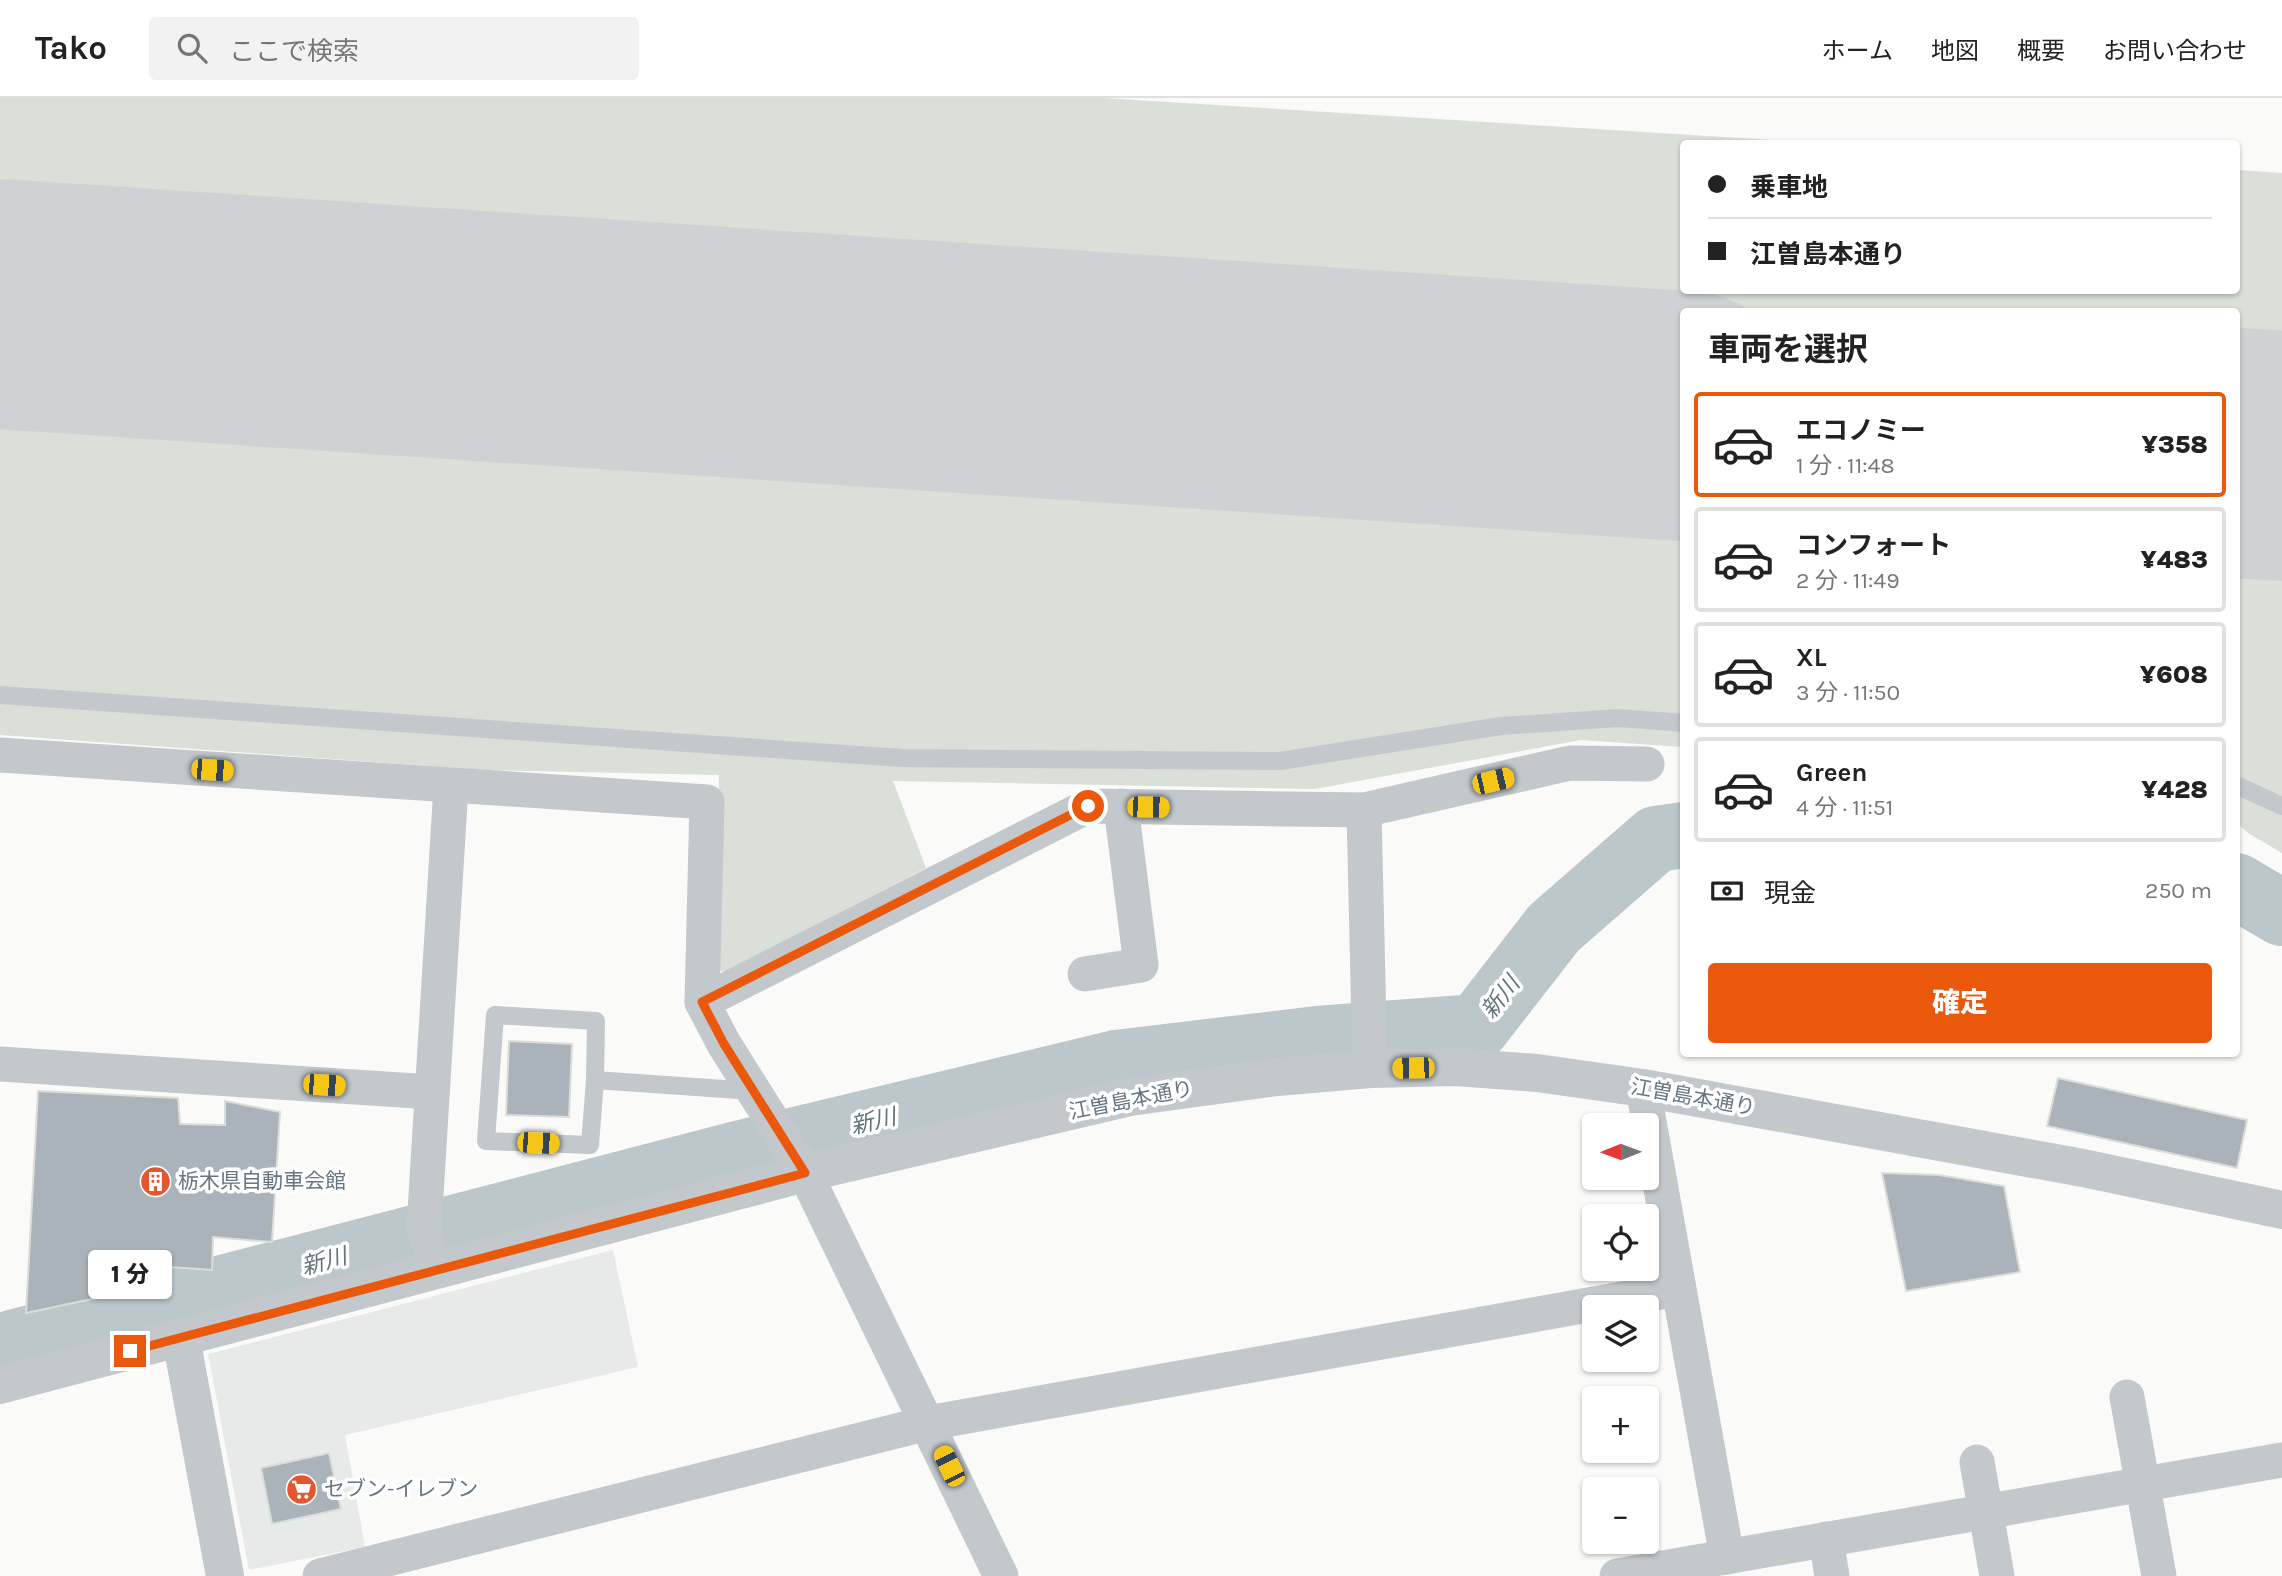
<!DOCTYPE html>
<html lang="ja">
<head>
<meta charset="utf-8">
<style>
  body { margin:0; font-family:Karla,"Noto Sans JP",sans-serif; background:#f2f2f2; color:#222; height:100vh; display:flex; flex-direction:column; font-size:26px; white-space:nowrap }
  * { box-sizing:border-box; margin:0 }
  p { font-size:23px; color:#767676 }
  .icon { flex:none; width:38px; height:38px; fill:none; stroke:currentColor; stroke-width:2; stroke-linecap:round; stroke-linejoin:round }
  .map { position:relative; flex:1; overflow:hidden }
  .panel { position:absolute; left:1680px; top:210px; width:560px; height:749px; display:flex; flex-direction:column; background:#fff; border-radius:7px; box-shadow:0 2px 5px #0004 }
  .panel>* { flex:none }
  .hud { position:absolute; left:1680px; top:42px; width:560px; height:154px; border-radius:7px; box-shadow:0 2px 5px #0004; display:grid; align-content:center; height:154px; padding:0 28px; background:#fff }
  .needle { width:46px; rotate:269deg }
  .tools { position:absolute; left:1582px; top:1015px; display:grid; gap:14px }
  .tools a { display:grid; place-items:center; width:77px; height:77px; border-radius:7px; background:#fff; box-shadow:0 2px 5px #0004; font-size:35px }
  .end { position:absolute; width:32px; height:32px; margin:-16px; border:9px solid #ea580c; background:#fff; box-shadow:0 0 0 4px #fff }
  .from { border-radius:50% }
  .bubble { position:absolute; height:49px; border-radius:7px; background:#fff; box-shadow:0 2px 5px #0004; font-size:23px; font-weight:800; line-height:49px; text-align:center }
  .car { position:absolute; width:21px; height:42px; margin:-21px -10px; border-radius:9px; box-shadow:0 0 5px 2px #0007; background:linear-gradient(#f5c518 24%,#345 0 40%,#f5c518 0 76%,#345 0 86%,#f5c518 0) }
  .hud b { display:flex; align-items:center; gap:24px; height:66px; font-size:26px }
  .hud b+b { border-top:2px solid #e0e0e0 }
  .hud i { width:18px; height:18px; background:#222 }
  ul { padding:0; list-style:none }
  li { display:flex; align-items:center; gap:21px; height:105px; margin:0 14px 10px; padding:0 14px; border:4px solid #e0e0e0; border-radius:7px }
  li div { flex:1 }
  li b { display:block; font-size:26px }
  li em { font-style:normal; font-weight:800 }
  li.on { border-color:#ea580c }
  li>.icon { width:63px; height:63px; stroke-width:1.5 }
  h2 { padding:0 28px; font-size:32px; line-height:84px }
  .pay { display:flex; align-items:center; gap:18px; height:77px; padding:0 28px; font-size:26px }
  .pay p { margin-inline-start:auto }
  .primary-button { display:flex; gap:14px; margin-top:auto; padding:14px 28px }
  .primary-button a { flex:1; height:80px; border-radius:7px; background:#ea580c; color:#fff; font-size:28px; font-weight:800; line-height:80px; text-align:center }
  header { display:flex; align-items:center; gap:42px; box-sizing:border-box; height:98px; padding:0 35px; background:#fff; border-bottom:2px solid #e0e0e0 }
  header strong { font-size:33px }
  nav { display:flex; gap:38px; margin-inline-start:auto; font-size:24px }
  .search { width:490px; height:63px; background:#f2f2f2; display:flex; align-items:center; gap:18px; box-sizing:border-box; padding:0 24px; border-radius:7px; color:#767676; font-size:26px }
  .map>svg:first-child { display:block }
  .built { fill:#e8e9e9 }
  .green { fill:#dadfd7 }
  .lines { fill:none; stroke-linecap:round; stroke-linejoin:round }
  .river { stroke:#bbc7cb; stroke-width:66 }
  .runway { stroke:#ced2d4; stroke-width:250 }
  .building { fill:#aab3b9; stroke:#dcdcda; stroke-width:2 }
  .service { stroke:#c3c8cc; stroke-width:18 }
  .minor { stroke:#c3c8cc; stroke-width:35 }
  .tertiary { stroke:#c3c8cc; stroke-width:38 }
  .route { stroke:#ea580c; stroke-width:9 }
  .labels { text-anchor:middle; stroke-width:7; stroke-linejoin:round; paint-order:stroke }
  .street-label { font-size:21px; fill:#657683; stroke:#fff }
  .poi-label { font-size:21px; fill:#657683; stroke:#fff; text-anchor:start }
  .water-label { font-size:23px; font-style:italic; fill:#60757c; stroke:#fff }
</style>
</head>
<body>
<header>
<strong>Tako</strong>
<div class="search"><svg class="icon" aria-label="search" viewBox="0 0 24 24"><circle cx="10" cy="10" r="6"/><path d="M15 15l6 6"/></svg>ここで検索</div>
<nav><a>ホーム</a><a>地図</a><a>概要</a><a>お問い合わせ</a></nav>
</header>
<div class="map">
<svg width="2282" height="1478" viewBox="0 0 2282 1478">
  <rect width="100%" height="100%" fill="#fafaf8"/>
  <path class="built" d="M613,1152L638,1269L345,1337L365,1449L249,1472L208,1256Z"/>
  <path class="green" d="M0,0H1104L1820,45L1684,46V192H2236L2237,72L2282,75V755L2248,735L2237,725L2236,214H1684L1683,649L1581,642L1315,691L893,683L926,770L727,873H715L719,677L484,672L0,637Z"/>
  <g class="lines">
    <g class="river">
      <path d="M2236,788L2282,815"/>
      <path d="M0,1248L734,1057L1116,965L1317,941L1477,929L1554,830L1656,741L1684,737"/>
    </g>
    <g class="runway">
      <path d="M0,206L1684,318"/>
      <path d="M2236,355L2282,358"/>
    </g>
  </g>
  <g class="building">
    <path d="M509,943L572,946L569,1019L506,1017Z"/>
    <path d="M2058,980L2247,1022L2237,1070L2047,1028Z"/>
    <path d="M38,993L178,1000L180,1026L225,1027V1003L280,1014L272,1144L213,1139L212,1172L114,1165L111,1197L26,1215Z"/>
    <path d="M1882,1075L1939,1077L2004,1088L2020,1174L1906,1193Z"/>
    <path d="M329,1355L341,1411L272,1426L261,1370Z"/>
  </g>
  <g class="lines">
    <g class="service">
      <path d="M0,597L902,660L1280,663L1501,628L1618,620L1684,625"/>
      <path d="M2236,687L2282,708"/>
      <path d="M595,982L596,923L495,917L486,1043L590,1047L595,982L753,993"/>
    </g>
    <g class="minor">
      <path d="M0,657L707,704L702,904L724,946L805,1075L1001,1478"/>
      <path d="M1364,712L1370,971"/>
      <path d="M1085,876L1141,867L1121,708"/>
      <path d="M702,904L1088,708L1364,712L1570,665L1647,666"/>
      <path d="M0,966L432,994"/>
      <path d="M1643,990L1727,1459"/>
      <path d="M437,1173L424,1130L451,688"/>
      <path d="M2127,1299L2159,1478"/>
      <path d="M1977,1364L1997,1478"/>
      <path d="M1826,1441L1832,1478"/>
      <path d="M320,1478L928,1325L1678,1191"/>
      <path d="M1617,1478L2282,1362"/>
    </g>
    <g class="tertiary">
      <path d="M181,1240L225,1478"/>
      <path d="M0,1287L805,1075L1130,999L1277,979L1370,971L1456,969L1537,975L1643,990L2083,1070L2282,1112"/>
    </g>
  </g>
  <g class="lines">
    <path class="route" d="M130,1253L805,1075L724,946L702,904L1088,708"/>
  </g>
  <defs>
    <symbol id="building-disc" viewBox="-11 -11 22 22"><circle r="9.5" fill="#e4572e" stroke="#fff"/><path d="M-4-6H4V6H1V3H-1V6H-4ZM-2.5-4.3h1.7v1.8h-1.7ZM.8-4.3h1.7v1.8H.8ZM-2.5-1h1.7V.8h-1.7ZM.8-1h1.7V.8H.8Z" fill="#fff"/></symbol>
    <symbol id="supermarket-disc" viewBox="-11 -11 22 22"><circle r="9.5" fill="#e4572e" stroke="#fff"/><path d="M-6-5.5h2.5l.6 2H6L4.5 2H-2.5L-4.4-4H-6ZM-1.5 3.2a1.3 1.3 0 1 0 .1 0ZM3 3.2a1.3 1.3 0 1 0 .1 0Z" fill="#fff"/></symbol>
  </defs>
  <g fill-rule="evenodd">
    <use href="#building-disc" x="138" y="1066" width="35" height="35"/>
    <use href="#supermarket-disc" x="284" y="1374" width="35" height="35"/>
  </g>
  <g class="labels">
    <g class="street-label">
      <text transform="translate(1693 999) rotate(10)" y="7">江曽島本通り</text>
      <text transform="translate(1131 1002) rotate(-11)" y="7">江曽島本通り</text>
    </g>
    <g class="poi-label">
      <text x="178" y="1090">栃木県自動車会館</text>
      <text x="324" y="1398">セブン-イレブン</text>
    </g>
    <g class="water-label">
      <text transform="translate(1500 899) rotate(-52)" y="8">新川</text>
      <text transform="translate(873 1023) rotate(-13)" y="8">新川</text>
      <text transform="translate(324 1163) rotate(-15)" y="8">新川</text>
    </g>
  </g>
</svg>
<div class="tools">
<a><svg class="needle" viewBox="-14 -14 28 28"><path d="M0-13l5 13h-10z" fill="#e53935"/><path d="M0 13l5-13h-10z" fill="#767676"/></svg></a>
<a><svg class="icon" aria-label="locate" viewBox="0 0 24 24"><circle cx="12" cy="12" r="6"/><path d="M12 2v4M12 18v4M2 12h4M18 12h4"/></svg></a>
<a><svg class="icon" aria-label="layers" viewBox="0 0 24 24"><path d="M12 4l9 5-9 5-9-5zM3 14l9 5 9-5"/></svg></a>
<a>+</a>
<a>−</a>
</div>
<i class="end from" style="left:1088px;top:708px"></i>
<i class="end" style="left:130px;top:1253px"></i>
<div class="bubble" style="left:88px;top:1152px;width:84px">1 分</div>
<i class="car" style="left:212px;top:672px;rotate:94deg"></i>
<i class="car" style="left:1493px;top:683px;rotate:77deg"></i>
<i class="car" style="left:1148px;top:709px;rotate:91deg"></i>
<i class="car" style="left:1413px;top:970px;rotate:269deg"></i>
<i class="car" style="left:324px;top:987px;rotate:94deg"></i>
<i class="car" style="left:538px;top:1045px;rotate:92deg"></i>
<i class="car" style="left:949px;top:1368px;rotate:334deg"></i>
<div class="hud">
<b><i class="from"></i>乗車地</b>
<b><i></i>江曽島本通り</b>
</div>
<section class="panel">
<h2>車両を選択</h2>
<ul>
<li class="on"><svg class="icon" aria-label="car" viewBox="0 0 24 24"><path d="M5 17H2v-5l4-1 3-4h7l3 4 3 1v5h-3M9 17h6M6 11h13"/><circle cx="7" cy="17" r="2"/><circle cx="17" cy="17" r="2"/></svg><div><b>エコノミー</b><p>1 分 · 11:48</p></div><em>¥358</em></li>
<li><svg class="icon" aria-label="car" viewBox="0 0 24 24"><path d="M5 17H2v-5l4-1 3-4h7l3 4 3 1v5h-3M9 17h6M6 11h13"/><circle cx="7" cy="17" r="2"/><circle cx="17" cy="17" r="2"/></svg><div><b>コンフォート</b><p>2 分 · 11:49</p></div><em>¥483</em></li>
<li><svg class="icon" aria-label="car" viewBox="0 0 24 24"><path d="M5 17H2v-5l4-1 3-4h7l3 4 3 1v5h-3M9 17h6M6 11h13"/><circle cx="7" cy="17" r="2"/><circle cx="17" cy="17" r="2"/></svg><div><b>XL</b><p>3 分 · 11:50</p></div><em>¥608</em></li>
<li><svg class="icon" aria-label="car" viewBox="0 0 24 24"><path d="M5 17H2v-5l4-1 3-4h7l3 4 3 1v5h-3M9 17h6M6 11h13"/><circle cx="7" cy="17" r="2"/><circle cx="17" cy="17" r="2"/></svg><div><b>Green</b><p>4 分 · 11:51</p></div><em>¥428</em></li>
</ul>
<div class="pay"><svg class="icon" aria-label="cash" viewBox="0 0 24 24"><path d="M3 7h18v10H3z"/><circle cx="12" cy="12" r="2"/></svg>現金<p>250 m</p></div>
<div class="primary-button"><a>確定</a></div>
</section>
</div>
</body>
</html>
